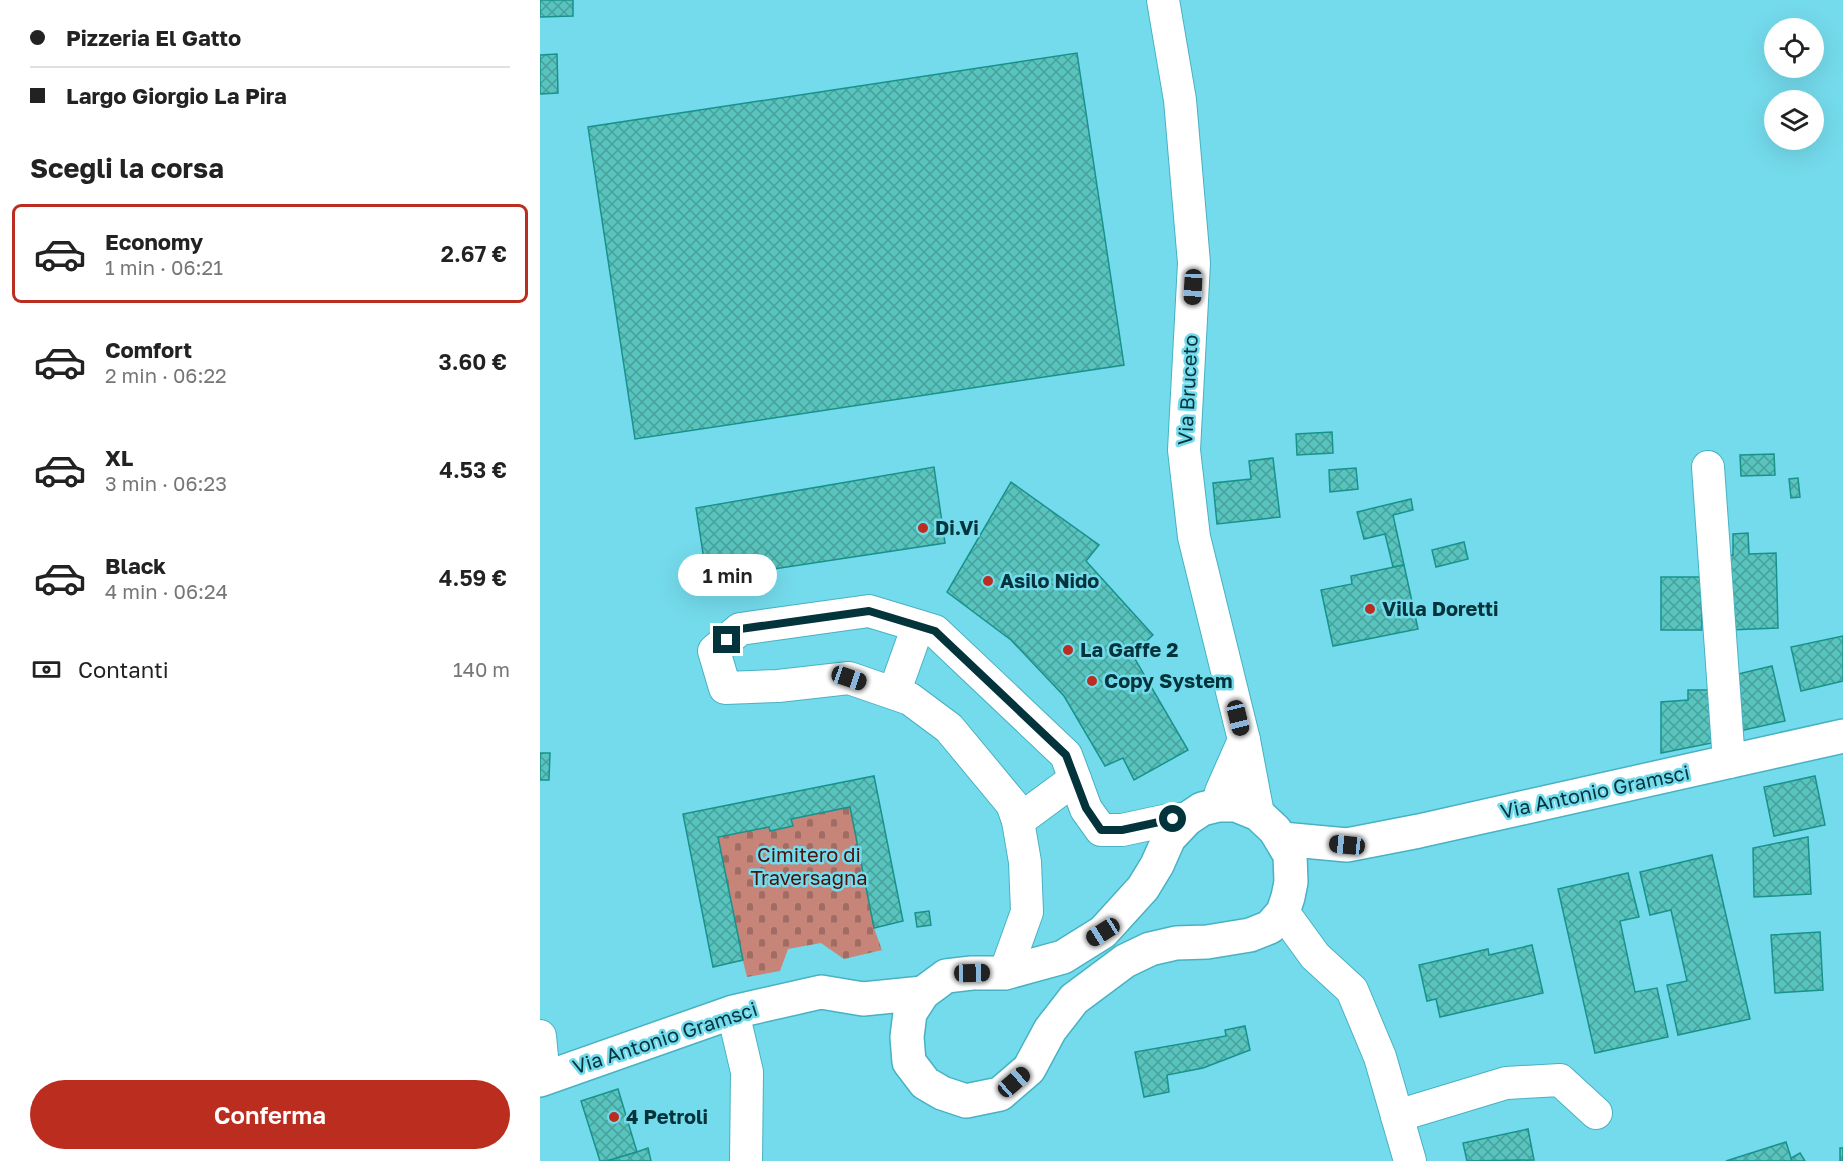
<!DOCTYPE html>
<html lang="it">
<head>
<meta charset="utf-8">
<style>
  body { margin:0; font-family:"Golos Text",sans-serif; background:#f2f2f2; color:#222; height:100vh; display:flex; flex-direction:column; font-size:22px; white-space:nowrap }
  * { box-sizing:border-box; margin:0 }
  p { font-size:20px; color:#767676 }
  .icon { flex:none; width:33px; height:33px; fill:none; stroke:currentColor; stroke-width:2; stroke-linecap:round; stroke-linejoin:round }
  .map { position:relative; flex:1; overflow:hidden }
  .details { display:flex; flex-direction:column; background:#fff; width:540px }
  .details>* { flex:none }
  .hud { display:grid; align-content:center; height:132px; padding:0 30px; background:#fff }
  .tools { position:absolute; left:1224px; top:18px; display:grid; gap:12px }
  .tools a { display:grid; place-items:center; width:60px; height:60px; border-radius:50%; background:#fff; box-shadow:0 6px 24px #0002; font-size:30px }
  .end { position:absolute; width:27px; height:27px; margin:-14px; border:8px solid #04343b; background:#fff; box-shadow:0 0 0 3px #fff }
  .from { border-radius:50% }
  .bubble { position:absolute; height:42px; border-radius:21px; background:#fff; box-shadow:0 6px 24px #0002; font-size:20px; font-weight:600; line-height:42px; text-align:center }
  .car { position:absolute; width:18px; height:36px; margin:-18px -9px; border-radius:8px; box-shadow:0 0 4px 2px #0007; background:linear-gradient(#222 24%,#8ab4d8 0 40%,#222 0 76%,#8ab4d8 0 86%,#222 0) }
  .hud b { display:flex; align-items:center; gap:21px; height:57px; font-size:22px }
  .hud b+b { border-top:2px solid #e0e0e0 }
  .hud i { width:15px; height:15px; background:#222 }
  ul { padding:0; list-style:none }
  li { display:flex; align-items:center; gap:18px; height:99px; margin:0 12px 9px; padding:0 18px; border:3px solid transparent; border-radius:9px }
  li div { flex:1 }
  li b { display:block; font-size:22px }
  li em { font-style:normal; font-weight:600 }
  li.active { border-color:#bb2e1f }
  li>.icon { width:54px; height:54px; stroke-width:1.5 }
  h2 { padding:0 30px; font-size:27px; line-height:72px }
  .pay { display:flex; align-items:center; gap:15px; height:66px; padding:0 30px; font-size:22px }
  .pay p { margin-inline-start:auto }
  .button { display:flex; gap:12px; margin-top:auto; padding:12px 30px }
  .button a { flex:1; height:69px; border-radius:36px; background:#bb2e1f; color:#fff; font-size:24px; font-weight:600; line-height:69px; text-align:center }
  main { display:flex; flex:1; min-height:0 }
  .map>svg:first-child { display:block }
  .cemetery { fill:url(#cemetery-stones) }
  .building { fill:url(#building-cross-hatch); stroke:#18928d; stroke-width:1.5 }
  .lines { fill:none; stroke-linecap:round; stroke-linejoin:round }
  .street-casing { stroke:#48b1c3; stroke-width:34 }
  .secondary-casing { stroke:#48b1c3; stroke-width:36 }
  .street { stroke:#fff; stroke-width:32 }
  .secondary { stroke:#fff; stroke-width:33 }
  .route { stroke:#04343b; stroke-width:8 }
  .poi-dot { fill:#bb2e1f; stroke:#74dbec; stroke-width:2 }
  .labels { text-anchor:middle; stroke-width:5; stroke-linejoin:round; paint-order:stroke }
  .street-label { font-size:20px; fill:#04343b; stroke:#74dbec }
  .poi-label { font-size:20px; font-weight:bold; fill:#04343b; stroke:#74dbec; text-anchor:start }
  .park-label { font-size:20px; fill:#4e110a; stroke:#74dbec }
</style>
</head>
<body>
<main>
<section class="details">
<div class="hud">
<b><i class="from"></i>Pizzeria El Gatto</b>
<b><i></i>Largo Giorgio La Pira</b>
</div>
<h2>Scegli la corsa</h2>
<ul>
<li class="active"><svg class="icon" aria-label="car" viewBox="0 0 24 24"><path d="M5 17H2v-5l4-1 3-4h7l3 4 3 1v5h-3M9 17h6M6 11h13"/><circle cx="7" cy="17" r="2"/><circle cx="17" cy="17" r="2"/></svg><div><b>Economy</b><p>1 min · 06:21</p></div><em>2.67 €</em></li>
<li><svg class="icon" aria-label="car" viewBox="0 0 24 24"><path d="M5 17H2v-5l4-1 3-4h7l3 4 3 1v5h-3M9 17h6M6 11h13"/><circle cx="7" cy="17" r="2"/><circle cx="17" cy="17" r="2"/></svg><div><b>Comfort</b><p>2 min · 06:22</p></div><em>3.60 €</em></li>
<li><svg class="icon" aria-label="car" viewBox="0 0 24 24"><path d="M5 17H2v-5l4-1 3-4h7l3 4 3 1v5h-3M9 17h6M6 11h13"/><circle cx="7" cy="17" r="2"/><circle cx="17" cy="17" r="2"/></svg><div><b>XL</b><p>3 min · 06:23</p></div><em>4.53 €</em></li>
<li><svg class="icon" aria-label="car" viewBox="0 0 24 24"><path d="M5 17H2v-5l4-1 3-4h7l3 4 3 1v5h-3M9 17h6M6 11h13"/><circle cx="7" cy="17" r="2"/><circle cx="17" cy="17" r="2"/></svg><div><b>Black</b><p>4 min · 06:24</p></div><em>4.59 €</em></li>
</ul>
<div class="pay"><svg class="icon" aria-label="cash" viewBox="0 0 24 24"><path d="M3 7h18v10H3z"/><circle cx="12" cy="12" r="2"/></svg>Contanti<p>140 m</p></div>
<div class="button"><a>Conferma</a></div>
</section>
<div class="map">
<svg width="1303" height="1161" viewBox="0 0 1303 1161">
  <defs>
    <pattern id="cemetery-stones" width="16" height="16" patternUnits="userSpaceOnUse" patternTransform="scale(1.5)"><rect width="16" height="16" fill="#c78478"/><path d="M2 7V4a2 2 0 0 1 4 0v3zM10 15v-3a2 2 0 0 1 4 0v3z" fill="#9f6d64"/></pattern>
    <pattern id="building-cross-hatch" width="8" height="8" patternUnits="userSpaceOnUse" patternTransform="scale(1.5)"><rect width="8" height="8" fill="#59c4bd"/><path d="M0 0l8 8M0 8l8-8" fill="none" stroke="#47a09b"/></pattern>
  </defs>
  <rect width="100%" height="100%" fill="#74dbec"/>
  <path class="cemetery" d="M334,776L363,921L334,928L342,950L304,959L281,943L248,949L240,971L207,977L203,961L173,967L143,814Z"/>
  <g class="building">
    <path d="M0,0H33V16L0,17Z"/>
    <path d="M537,53L584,365L95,439L48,127Z"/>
    <path d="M17,54L18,93L0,94V55Z"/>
    <path d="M792,432L793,453L757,455L756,434Z"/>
    <path d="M1234,454L1235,475L1201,476L1200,455Z"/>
    <path d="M733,458L740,517L677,524L673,483L711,479L709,461Z"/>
    <path d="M394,467L405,543L167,579L156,508Z"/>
    <path d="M816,468L818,489L790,492L789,470Z"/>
    <path d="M1258,478L1260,497L1251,498L1249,479Z"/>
    <path d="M471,482L559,545L546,561L613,635L592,654L648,750L594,780L583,758L565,766L524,696L471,640L407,592Z"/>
    <path d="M871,499L873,510L853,515L864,565L853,567L845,534L824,539L817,512Z"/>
    <path d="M1208,533L1209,554L1236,553L1238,628L1189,630L1187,555H1193V534Z"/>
    <path d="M924,542L928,559L896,567L892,550Z"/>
    <path d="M864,565L878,629L793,646L781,590L812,584L811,576Z"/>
    <path d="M1121,577H1161L1162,630H1121Z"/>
    <path d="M1303,636V681L1261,691L1251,647Z"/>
    <path d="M1232,666L1245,721L1199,731L1189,687L1200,684L1198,674Z"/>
    <path d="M1148,690H1176L1177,742L1121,753V702L1148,700Z"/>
    <path d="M0,753H10L9,780H0Z"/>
    <path d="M334,776L363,921L334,928L310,807L251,819L253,826L230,831L229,827L178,837L203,960L173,967L143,814Z"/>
    <path d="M1275,776L1285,825L1234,836L1224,787Z"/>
    <path d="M1268,837L1271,894L1214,897L1213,848Z"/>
    <path d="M1172,855L1210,1019L1138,1035L1127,985L1147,981L1131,910L1110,915L1100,872Z"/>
    <path d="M1088,873L1099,917L1080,921L1095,992L1117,988L1128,1037L1055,1053L1018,889Z"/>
    <path d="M389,911L391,925L377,927L375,913Z"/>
    <path d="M1280,932L1283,990L1235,993L1231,935Z"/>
    <path d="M992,945L1003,993L900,1017L896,999L887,1001L879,965L948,949L949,955Z"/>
    <path d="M705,1026L710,1050L663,1068L627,1075L629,1092L604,1097L595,1052L686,1036L685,1030Z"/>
    <path d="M78,1089L97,1152L67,1161H60L41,1101Z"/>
    <path d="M988,1129L994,1160L927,1161L923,1143Z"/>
    <path d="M1246,1142L1252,1161H1186Z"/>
    <path d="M108,1148L111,1161H67L97,1152Z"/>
    <rect x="1300" y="1148" width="3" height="13"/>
    <path d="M1260,1153L1265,1161H1252L1251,1158Z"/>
  </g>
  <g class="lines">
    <defs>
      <g id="street">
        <path d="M623,0L640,100L654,263L644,450L654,537L704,740L718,814"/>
        <path d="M1168,467L1189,762"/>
        <path d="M354,693L378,626"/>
        <path d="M678,805L681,792L704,740"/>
        <path d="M478,821L535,779"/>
        <path d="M743,912L775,956L812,990L840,1057L870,1161"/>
        <path d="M465,973L487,912L485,862L478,821L472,804L409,728L370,699L309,678L238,686L185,688L174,651L200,629L329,611L395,631L526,755L546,809L561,830H582L633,819H647"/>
        <path d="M193,1012L207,1072L206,1161"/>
        <path d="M0,1036L4,1078"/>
        <path d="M857,1116L966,1083L1020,1080L1056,1113"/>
      </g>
      <g id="secondary">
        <path d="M678,805H696L718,814L735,830L750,855L751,882L748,897L743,912L730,927L710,935L667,942L636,943L610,949L585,961L534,999L510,1030L489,1069L460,1094L426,1101L402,1093L385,1083L369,1062L367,1037L370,1013L383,993L406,976L432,973H465L523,957L563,932L603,888L617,865L629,838L647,819L662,809Z"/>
        <path d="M742,839L807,845L879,831L1303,736"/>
        <path d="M0,1080L193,1012L281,992L323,999L383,993"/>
      </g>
    </defs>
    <use href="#street" class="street-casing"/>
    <use href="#secondary" class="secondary-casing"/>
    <use href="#street" class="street"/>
    <use href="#secondary" class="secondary"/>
  </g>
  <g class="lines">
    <path class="route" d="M187,640L200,629L329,611L395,631L526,755L546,808L561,830H582L633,819"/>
  </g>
  <g class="poi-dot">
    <circle cx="383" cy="528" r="6"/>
    <circle cx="448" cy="581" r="6"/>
    <circle cx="830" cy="609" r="6"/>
    <circle cx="528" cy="650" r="6"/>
    <circle cx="552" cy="681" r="6"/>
    <circle cx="74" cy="1117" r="6"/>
  </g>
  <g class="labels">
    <g class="street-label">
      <text transform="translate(648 390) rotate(-87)" y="7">Via Bruceto</text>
      <text transform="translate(1055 792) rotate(-12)" y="7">Via Antonio Gramsci</text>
      <text transform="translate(125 1038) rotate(-18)" y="7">Via Antonio Gramsci</text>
    </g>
    <g class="poi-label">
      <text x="395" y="535">Di.Vi</text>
      <text x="460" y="588">Asilo Nido</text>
      <text x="842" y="616">Villa Doretti</text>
      <text x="540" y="657">La Gaffe 2</text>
      <text x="564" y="688">Copy System</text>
      <text x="86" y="1124">4 Petroli</text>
    </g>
    <g class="park-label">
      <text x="269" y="862">Cimitero di<tspan x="269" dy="23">Traversagna</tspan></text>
    </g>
  </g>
</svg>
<div class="tools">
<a><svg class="icon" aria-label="locate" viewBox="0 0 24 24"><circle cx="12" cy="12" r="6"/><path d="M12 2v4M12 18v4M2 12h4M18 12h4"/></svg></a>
<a><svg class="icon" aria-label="layers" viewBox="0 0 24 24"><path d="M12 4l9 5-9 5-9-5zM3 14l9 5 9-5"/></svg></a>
</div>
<i class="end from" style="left:633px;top:819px"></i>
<i class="end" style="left:187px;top:640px"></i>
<div class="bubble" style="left:138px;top:554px;width:99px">1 min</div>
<i class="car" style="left:653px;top:287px;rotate:183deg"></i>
<i class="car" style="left:309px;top:678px;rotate:109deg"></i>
<i class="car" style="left:698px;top:718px;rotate:166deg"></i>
<i class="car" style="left:807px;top:845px;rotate:276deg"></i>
<i class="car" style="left:563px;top:932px;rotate:238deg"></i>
<i class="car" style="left:432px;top:973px;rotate:89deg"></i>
<i class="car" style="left:474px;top:1082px;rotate:49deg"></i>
</div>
</main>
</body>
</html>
